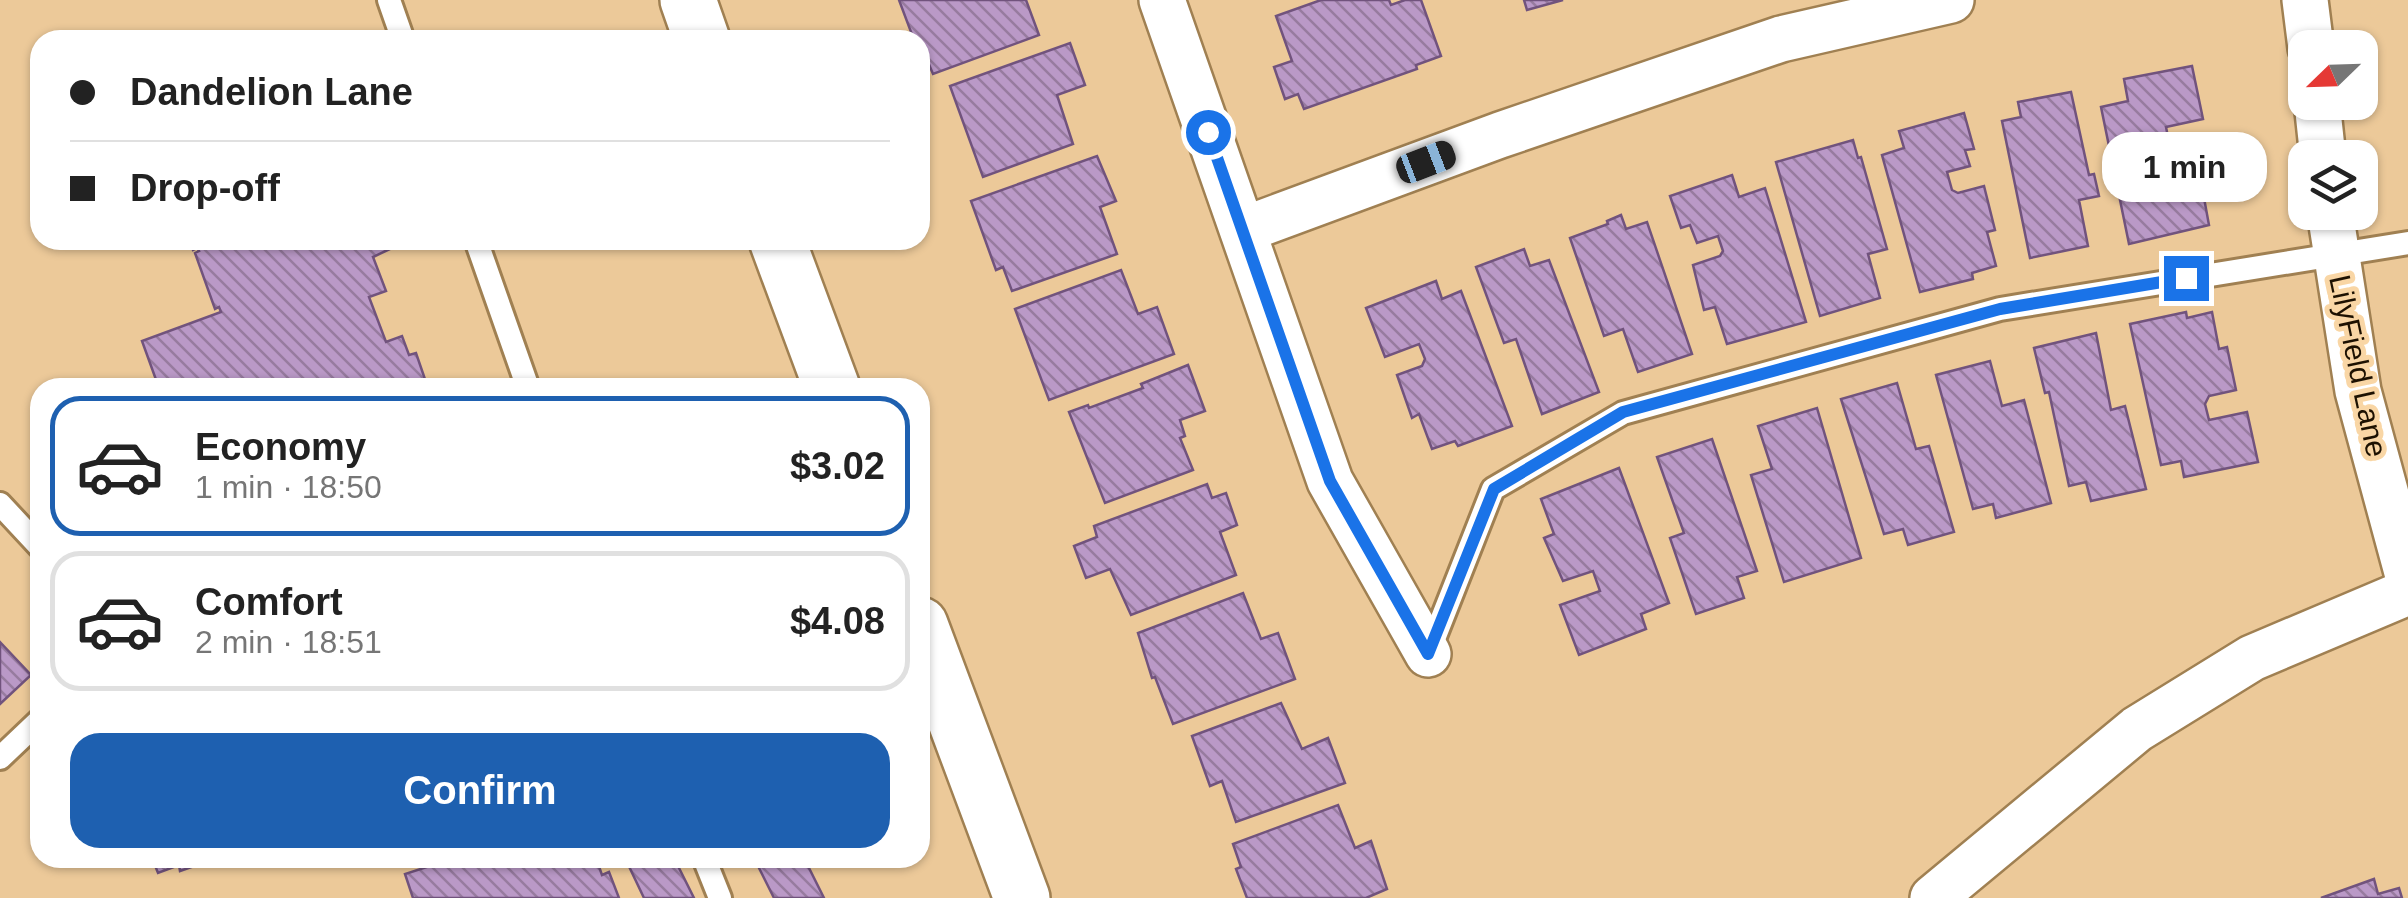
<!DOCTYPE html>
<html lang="en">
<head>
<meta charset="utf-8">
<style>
  body { margin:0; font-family:Arial,sans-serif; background:#f6f6f6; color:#222; height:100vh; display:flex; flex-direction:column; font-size:38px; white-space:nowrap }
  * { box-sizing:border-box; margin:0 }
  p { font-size:32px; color:#767676 }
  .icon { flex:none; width:55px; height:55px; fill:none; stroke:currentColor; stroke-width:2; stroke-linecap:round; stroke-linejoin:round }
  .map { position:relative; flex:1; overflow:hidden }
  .panel { position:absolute; left:30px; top:378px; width:900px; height:490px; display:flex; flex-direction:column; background:#fff; border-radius:30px; box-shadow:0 2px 8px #0004 }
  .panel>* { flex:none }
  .banner { position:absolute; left:30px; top:30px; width:900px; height:220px; border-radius:30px; box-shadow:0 2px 8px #0004; display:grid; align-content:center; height:220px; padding:0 40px; background:#fff }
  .needle { width:65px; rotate:247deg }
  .buttons { position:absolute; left:2288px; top:30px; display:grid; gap:20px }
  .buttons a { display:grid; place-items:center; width:90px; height:90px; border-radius:20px; background:#fff; box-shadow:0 2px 8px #0004; font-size:50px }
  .end { position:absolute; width:45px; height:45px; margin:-22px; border:12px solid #1a73e8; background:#fff; box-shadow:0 0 0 5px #fff }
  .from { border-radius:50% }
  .bubble { position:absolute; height:70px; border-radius:30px; background:#fff; box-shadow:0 2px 8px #0004; font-size:32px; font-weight:600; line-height:70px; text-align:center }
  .car { position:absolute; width:30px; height:60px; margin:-30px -15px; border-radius:12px; box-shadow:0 0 8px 2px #0007; background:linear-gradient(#222 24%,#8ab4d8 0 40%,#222 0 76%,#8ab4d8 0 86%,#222 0) }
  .banner b { display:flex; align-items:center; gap:35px; height:95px; font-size:38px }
  .banner b+b { border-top:2px solid #e0e0e0 }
  .banner i { width:25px; height:25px; background:#222 }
  ul { padding:18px 0 0; list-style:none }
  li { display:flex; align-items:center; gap:30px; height:140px; margin:0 20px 15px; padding:0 20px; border:5px solid #e0e0e0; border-radius:30px }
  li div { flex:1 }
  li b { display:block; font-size:38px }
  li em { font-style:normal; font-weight:600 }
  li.current { border-color:#1e60b0 }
  li>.icon { width:90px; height:90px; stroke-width:1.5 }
  .button { display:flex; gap:20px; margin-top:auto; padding:20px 40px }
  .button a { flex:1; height:115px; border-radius:30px; background:#1e60b0; color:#fff; font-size:40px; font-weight:600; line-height:115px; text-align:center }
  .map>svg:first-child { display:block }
  .building { fill:url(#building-back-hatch); stroke:#71537d; stroke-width:2.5 }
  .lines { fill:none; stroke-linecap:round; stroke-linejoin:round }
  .lane-casing { stroke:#a08052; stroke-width:28 }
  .street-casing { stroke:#a08052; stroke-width:50 }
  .secondary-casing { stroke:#a08052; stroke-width:60 }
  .lane { stroke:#fff; stroke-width:22 }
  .street { stroke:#fff; stroke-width:45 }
  .secondary { stroke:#fff; stroke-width:55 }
  .route { stroke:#1a73e8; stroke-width:12 }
  .labels { text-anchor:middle; stroke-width:10; stroke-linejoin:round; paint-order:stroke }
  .street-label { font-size:30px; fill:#1d1101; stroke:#f9d6a5 }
</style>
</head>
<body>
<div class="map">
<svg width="2408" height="898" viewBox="0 0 2408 898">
  <defs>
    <pattern id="building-back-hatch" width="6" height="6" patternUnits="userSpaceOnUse" patternTransform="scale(2.5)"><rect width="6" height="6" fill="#ba99c7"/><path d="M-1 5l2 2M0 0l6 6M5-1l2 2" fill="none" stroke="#977b9f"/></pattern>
  </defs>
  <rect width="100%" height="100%" fill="#ecc999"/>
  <g class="building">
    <path d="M899,0H1026L1039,35L933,74L923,50L920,51V40H914Z"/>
    <path d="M1321,0H1389L1391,5L1405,0H1421L1441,56L1416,65L1417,69L1304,109L1298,94L1285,99L1274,67L1292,61L1276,16Z"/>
    <path d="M1524,0H1563L1527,10Z"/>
    <path d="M1070,43L1085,85L1057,95L1073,144L983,177L950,86Z"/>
    <path d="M2192,66L2203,119L2166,127L2169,142L2174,146L2202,141L2211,186L2202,187L2209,225L2129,244L2101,107L2128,101L2124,79Z"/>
    <path d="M2071,92L2089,175L2094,174L2099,196L2079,200L2088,246L2030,258L2002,121L2021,117L2018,102Z"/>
    <path d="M1964,113L1974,149L1965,150L1970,166L1947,172L1952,190L1958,193L1984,186L1995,230L1987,232L1996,266L1972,273L1973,279L1920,292L1882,155L1904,148L1899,131Z"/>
    <path d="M1853,140L1858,158L1861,157L1887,249L1868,254L1880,298L1820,316L1776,162Z"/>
    <path d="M1097,156L1116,201L1100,207L1117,254L1012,291L1003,267L996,270L971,201Z"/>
    <path d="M1732,175L1739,197L1765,188L1806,322L1727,344L1715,307L1704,310L1693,265L1720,256L1723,251L1718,236L1697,243L1690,225L1681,228L1670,196Z"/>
    <path d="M1621,215L1626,229L1647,222L1692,354L1638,372L1623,329L1604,336L1570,238L1608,224L1607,221Z"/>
    <path d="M189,240H409L373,257L386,291L369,297L386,342L402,336L409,355L416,353L428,388H159L142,341L221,312L219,307L215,309L195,253L199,251L197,248L193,250Z"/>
    <path d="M1524,249L1530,266L1549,260L1599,392L1542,414L1516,339L1504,343L1476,267Z"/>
    <path d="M1121,270L1138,314L1157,307L1174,354L1049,400L1015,309Z"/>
    <path d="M1436,281L1442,299L1461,291L1512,426L1458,446L1455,441L1432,449L1419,414L1412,418L1397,375L1422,366L1425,359L1419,344L1385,357L1366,308Z"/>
    <path d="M2186,312L2187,318L2212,312L2219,349L2227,347L2236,390L2209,396L2205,404L2209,420L2247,412L2258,462L2184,477L2181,461L2161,465L2130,324Z"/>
    <path d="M2096,333L2111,410L2125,406L2146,489L2091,501L2086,482L2069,486L2049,392L2045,393L2034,348Z"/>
    <path d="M1990,361L2002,406L2024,400L2051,503L1996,518L1993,504L1973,509L1936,375Z"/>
    <path d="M1188,365L1205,411L1180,420L1185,436L1180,438L1193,470L1105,503L1069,412L1088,405L1089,408L1143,388L1141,384Z"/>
    <path d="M1897,383L1916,449L1929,446L1954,532L1908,545L1903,529L1884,534L1841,399Z"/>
    <path d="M1817,408L1861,558L1784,582L1751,475L1772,469L1758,426Z"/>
    <path d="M1712,439L1757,571L1737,577L1744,598L1696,614L1670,538L1684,533L1657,457Z"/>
    <path d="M1619,468L1669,603L1641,614L1646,629L1579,655L1560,605L1600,591L1593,571L1563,581L1544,538L1554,534L1541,499Z"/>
    <path d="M1207,484L1212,498L1226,493L1237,525L1220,532L1236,575L1131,615L1110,569L1086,578L1074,546L1097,537L1094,526Z"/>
    <path d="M1243,593L1261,639L1278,633L1295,679L1173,724L1155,677L1152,678L1138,633Z"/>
    <path d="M0,642L31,675L0,704Z"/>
    <path d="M1281,703L1302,749L1328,738L1345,783L1236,822L1222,781L1210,786L1192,736Z"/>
    <path d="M1338,805L1355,848L1371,841L1387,889L1366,898H1247L1236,869L1241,867L1233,844Z"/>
    <path d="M152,858H217L180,871L179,865L158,873Z"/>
    <path d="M427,858H596L602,875L609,872L619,898H413L405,874L430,866Z"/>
    <path d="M625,858H674L694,898H644Z"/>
    <path d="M754,858H804L824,898H774Z"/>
    <path d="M2374,879L2378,894L2399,888L2402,898H2321Z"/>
  </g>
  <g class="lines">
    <defs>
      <g id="lane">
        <path d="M389,0L403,40"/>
        <path d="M476,240L528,388"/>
        <path d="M0,504L40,547"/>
        <path d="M1428,654L1493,489L1623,413L2000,309L2408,243"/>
        <path d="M0,758L40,720"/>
        <path d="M704,858L720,898"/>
      </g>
      <g id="street">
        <path d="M1162,0L1330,481L1428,654"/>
        <path d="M2305,0L2311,48"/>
        <path d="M2317,102L2323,158"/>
        <path d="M2330,212L2358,391L2408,576"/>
        <path d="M1243,230L1500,135L1781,39L1951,0"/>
        <path d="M1933,898L2137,729L2252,658L2408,592"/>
      </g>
      <g id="secondary">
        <path d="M688,0L702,40"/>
        <path d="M777,240L832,388"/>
        <path d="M920,625L1022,898"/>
      </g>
    </defs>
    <use href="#lane" class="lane-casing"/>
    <use href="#street" class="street-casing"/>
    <use href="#secondary" class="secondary-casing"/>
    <use href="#lane" class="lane"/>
    <use href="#street" class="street"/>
    <use href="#secondary" class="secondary"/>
  </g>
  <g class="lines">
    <path class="route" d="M1208,132L1330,481L1428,654L1494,489L1623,412L2000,309L2186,278"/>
  </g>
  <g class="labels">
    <g class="street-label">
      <text transform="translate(2358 366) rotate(78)" y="10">LilyField Lane</text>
    </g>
  </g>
</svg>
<div class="buttons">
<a><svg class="needle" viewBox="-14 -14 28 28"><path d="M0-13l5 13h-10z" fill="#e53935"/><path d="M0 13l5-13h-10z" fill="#767676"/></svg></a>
<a><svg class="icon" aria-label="layers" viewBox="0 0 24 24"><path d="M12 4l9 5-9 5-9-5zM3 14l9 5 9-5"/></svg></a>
</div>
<i class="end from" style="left:1208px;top:132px"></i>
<i class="end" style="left:2186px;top:278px"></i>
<div class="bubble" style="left:2102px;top:132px;width:165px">1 min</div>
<i class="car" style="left:1426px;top:162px;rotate:69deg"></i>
<div class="banner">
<b><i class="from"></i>Dandelion Lane</b>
<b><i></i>Drop-off</b>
</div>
<section class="panel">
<ul>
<li class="current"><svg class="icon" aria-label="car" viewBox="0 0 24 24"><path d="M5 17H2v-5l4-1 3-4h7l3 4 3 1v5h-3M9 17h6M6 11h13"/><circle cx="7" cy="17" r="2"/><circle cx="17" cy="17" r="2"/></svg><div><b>Economy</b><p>1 min · 18:50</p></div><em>$3.02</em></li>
<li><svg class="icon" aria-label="car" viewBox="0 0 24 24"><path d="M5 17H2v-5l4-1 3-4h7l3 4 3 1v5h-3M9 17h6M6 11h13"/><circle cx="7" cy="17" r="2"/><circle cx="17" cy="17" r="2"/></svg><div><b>Comfort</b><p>2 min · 18:51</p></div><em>$4.08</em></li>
</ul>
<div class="button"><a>Confirm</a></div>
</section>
</div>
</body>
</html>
